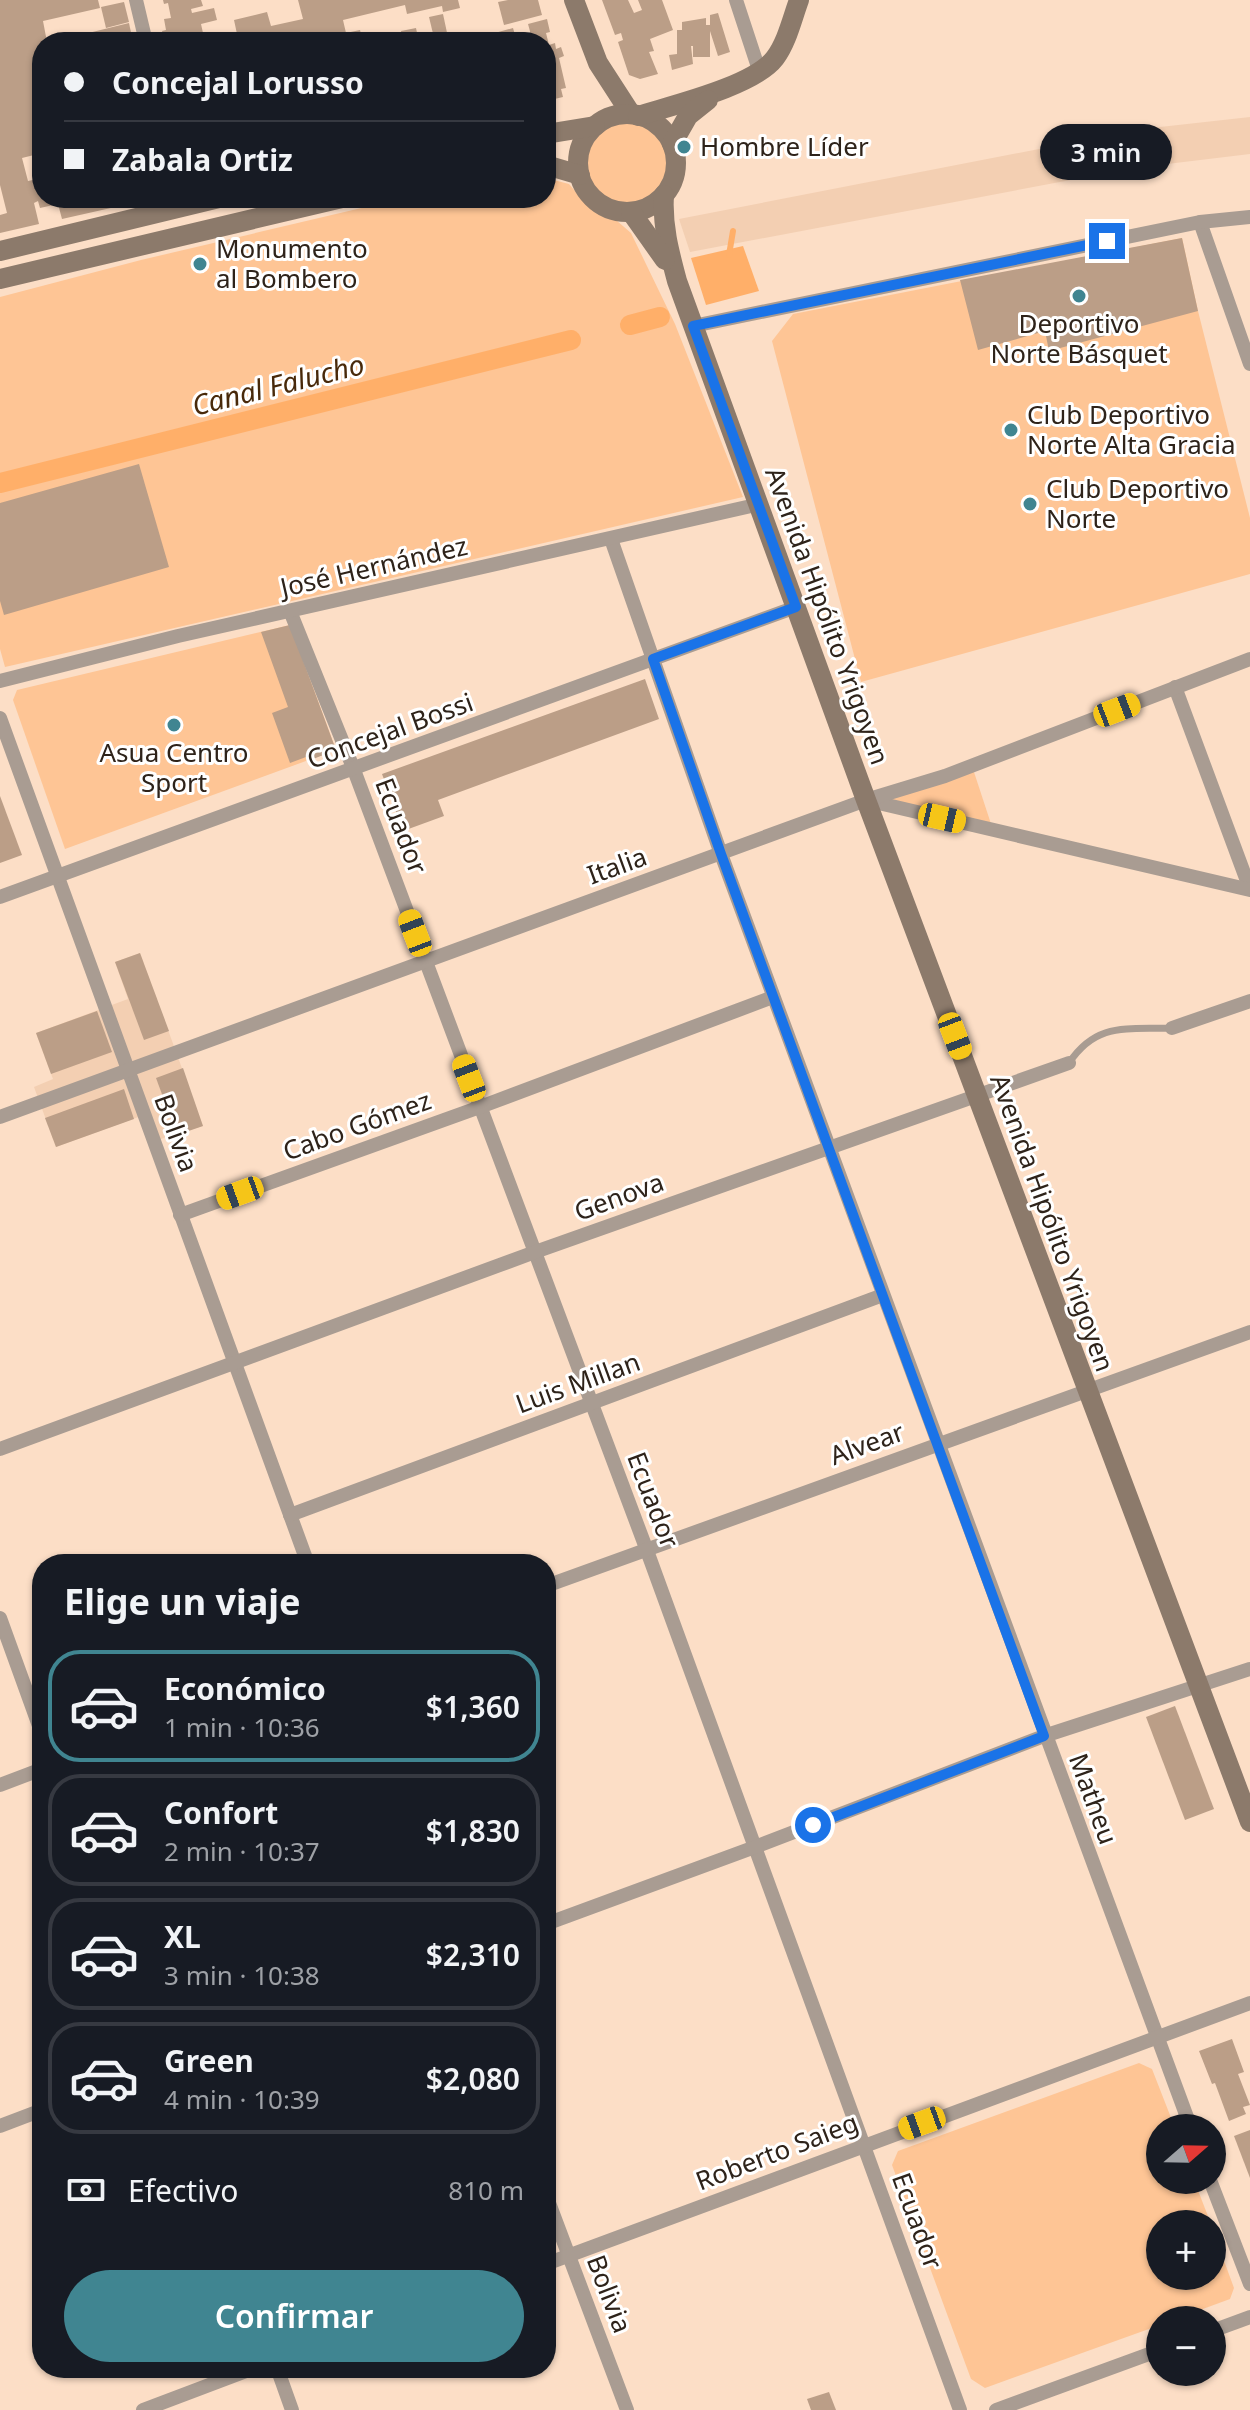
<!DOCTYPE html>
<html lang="es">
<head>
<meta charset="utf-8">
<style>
  body { margin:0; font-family:"Noto Sans",sans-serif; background:#20242c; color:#f1f3f6; height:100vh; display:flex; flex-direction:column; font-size:30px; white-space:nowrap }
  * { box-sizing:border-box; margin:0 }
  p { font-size:26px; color:#9ea1a6 }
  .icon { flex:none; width:44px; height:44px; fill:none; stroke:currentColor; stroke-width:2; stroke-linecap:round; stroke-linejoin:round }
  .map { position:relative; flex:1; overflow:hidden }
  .side { position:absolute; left:32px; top:1554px; width:524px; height:824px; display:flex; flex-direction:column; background:#171b24; border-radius:32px; box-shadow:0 2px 6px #0004 }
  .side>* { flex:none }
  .top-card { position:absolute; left:32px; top:32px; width:524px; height:176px; border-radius:32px; box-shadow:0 2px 6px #0004; display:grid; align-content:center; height:176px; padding:0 32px; background:#171b24 }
  .needle { width:52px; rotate:70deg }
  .tools { position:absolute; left:1146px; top:2114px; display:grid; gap:16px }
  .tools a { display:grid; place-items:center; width:80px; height:80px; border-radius:50%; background:#171b24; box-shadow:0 2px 6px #0004; font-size:40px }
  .end { position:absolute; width:36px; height:36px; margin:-18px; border:10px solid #1a73e8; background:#fff; box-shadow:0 0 0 4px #fff }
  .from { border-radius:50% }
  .bubble { position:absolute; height:56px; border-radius:28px; background:#171b24; box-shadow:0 2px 6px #0004; font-size:26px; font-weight:600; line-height:56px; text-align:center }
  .car { position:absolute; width:24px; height:48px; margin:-24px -12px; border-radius:10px; box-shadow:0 0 6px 2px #0007; background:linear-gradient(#f5c518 24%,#345 0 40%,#f5c518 0 76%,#345 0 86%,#f5c518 0) }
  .top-card b { display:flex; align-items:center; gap:28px; height:76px; font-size:30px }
  .top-card b+b { border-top:2px solid #363941 }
  .top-card i { width:20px; height:20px; background:#f1f3f6 }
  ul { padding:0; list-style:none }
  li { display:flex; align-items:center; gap:24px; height:112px; margin:0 16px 12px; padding:0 16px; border:4px solid #363941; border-radius:32px }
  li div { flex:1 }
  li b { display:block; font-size:30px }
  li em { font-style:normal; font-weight:600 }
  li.current { border-color:#408591 }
  li>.icon { width:72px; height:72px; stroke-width:1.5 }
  h2 { padding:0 32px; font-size:36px; line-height:96px }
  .pay { display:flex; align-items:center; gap:20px; height:88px; padding:0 32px; font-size:30px }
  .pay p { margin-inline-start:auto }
  .primary-button { display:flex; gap:16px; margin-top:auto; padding:16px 32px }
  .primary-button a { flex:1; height:92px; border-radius:48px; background:#408591; color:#fff; font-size:32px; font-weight:600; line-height:92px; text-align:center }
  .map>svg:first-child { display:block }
  .built { fill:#f3cfb2 }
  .green { fill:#fec595 }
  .water { fill:#ffaf69 }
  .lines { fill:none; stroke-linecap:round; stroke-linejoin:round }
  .stream { stroke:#ffaf69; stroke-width:6 }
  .canal { stroke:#ffaf69; stroke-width:20 }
  .building { fill:#bb9e87 }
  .lane { stroke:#a99c92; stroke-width:7 }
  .street { stroke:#a99c92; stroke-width:14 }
  .secondary { stroke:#8c7a6b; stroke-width:20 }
  .route { stroke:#1a73e8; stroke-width:10 }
  .poi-dot { fill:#408591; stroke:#fff; stroke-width:3 }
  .labels { text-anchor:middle; stroke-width:6; stroke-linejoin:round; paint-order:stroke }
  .poi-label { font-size:26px; fill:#2e231a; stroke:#fff; text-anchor:start }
  .street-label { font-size:26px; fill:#2e231a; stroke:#fff }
  .water-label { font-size:28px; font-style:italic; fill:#48290a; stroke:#fff }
</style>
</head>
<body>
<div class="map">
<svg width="1250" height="2410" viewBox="0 0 1250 2410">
  <rect width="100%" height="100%" fill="#fcdec6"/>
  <g class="built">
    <path d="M1250,117V154L1134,168L690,252L679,219L1142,129Z"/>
    <path d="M140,953L203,1126L154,1141L144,1115L56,1147L34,1087L53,1079L36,1033L128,999L115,962Z"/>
  </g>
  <g class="green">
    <circle cx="627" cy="162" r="42"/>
    <path d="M546,178L569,184L587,205L595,212L616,220L631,233L675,324L743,497L5,667L0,649V297L141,260L404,198H546Z"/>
    <path d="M1182,238L1198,311L1250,518V574L861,682L772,341L793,314Z"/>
    <path d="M290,625L336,750L65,849L13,700L17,690Z"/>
    <path d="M972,766L993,830L882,797Z"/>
    <path d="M1139,2063L1152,2069L1175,2128H1160V2180H1194L1211,2224H1160V2276H1212V2228L1234,2288L1230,2299L1173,2320H1160V2325L985,2388L971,2379L892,2165L898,2151Z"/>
  </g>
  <path class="water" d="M743,246L759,291L706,305L691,258Z"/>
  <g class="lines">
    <path class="stream" d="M729,255L733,231"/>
    <g class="canal">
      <path d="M630,325L660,317"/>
      <path d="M0,483L571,340"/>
    </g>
  </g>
  <g class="building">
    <path d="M0,0H98L100,8L43,21L47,42H42V153L22,158L28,181L42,178V198H131L133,203L62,219L58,204L40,208L38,201L34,203L39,224L0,233V215L7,213L0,185Z"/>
    <path d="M163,0H201L203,6L191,9L192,13L214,8L217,20L201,24L205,42H165L162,31L166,30L164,19L171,18L168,3L164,4Z"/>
    <path d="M298,0H458L460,8L443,12L442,6L407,14L405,5L343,20L346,33L360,30L363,42H225L224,37L237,34L234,20L267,12L271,26L303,19Z"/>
    <path d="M508,0H538L542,15L504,25L498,2Z"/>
    <path d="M602,0H628L634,13L642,10L638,0H662L673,30L650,39L654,51L649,52L658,74L640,79L629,75L618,42L623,40L621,33L615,35Z"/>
    <path d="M124,2L129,22L106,28L101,7Z"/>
    <path d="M718,13L730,52L718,56L710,31V57H693V46H691L693,64L672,70L669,55L677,54V30H682V22L706,18V25H710V15Z"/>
    <path d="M443,14L449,42H435L429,17Z"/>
    <path d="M547,19L550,32L546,33L549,45L555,43L556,49L561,47L564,56L559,58L566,88L561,89L563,97L546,101V42H504V39L486,42L484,36L513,28L515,35L526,32L528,36L531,35L528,24Z"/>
    <path d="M129,23L133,42H56V41Z"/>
    <path d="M416,28L419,42H403L401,31Z"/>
    <path d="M1182,238L1198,311L1049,351L1045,331L978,350L960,280Z"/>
    <path d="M139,464L169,567L4,615L0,601V503Z"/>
    <path d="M290,625L336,750L308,761L306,757L290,763L272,713L288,707L261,632Z"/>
    <path d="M645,679L659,719L438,800L444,816L403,831L382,774Z"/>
    <path d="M0,796L22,855L0,863Z"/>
    <path d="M140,953L169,1031L144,1040L115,962Z"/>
    <path d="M97,1011L112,1052L51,1074L36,1033Z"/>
    <path d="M183,1068L203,1126L177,1135L156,1078Z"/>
    <path d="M124,1089L134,1119L56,1147L45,1118Z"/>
    <path d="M1175,1706L1214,1809L1185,1820L1146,1717Z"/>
    <path d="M1232,2039L1244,2072L1238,2074L1250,2105L1243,2107L1246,2114L1229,2121L1215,2083L1212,2084L1199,2051Z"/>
    <path d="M1250,2130V2178L1234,2136Z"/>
    <path d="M829,2392L836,2410H811L807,2399Z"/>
  </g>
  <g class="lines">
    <path class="lane" d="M1069,1063C1097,1021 1128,1030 1172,1028"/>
    <g class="street">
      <path d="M136,0L146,42"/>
      <path d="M736,0L760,73"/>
      <path d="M1200,222L1250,364"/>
      <path d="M693,326L1200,222L1250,217"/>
      <path d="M611,539L721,854L1191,2128"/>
      <path d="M290,611L354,770L646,1548L960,2410"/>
      <path d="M0,681L178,636L760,504"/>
      <path d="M1175,687L1250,889"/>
      <path d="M0,718L308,1564"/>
      <path d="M870,801L1250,890"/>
      <path d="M0,897L796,607"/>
      <path d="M1172,1028L1250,1001"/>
      <path d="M0,1117L866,800L945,776L1250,659"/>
      <path d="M180,1215L480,1107L773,997"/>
      <path d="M0,1449L535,1252L1069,1063"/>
      <path d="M290,1515L883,1295"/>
      <path d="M546,1586L1250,1332"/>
      <path d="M0,1618L42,1734"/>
      <path d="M0,1785L42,1769"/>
      <path d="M546,1924L755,1847L1044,1736L1250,1669"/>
      <path d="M0,2126L42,2110"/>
      <path d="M1210,2180L1250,2284"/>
      <path d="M546,2195L627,2410"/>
      <path d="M546,2264L1250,2003"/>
      <path d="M1212,2331L1250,2317"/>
      <path d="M277,2368L292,2410"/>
      <path d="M143,2410L254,2368"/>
      <path d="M996,2410L1160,2350"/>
    </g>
    <g class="secondary">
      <path d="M574,0L598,63L631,114"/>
      <circle cx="627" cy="163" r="49"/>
      <path d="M638,116C673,105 754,86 775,58C787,42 792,19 799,0"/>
      <path d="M546,134L595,126"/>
      <path d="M672,144L688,116L708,100"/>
      <path d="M546,165L580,175"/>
      <path d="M664,195C662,225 669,251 677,281L866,800L1250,1822"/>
      <path d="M631,212L665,260"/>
      <path d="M0,251L219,198"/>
      <path d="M0,279L342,198"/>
    </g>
  </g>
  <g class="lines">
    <path class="route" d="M813,1825L1044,1736L721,854L653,659L796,607L693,326L1107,241"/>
  </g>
  <g class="poi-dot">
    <circle cx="684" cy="147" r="8"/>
    <circle cx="200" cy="264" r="8"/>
    <circle cx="1079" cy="296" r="8"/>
    <circle cx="1011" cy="430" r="8"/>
    <circle cx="1030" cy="504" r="8"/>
    <circle cx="174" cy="725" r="8"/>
  </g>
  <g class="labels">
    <g class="poi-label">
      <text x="700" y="156">Hombre Líder</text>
      <text x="216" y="258">Monumento<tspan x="216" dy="30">al Bombero</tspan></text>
      <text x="1079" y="333" text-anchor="middle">Deportivo<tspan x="1079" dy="30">Norte Básquet</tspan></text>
      <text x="1027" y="424">Club Deportivo<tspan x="1027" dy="30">Norte Alta Gracia</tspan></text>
      <text x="1046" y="498">Club Deportivo<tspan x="1046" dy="30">Norte</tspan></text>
      <text x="174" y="762" text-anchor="middle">Asua Centro<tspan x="174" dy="30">Sport</tspan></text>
    </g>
    <g class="street-label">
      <text transform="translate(374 567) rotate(-13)" y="9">José Hernández</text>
      <text transform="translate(827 616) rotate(70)" y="9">Avenida Hipólito Yrigoyen</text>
      <text transform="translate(390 731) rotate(-20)" y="9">Concejal Bossi</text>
      <text transform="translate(401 826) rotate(69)" y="9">Ecuador</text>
      <text transform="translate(617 866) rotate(-20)" y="9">Italia</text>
      <text transform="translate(357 1126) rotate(-20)" y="9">Cabo Gómez</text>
      <text transform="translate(176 1133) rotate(70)" y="9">Bolivia</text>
      <text transform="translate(619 1197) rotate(-20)" y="9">Genova</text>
      <text transform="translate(1052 1223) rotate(70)" y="9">Avenida Hipólito Yrigoyen</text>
      <text transform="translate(578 1383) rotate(-20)" y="9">Luis Millan</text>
      <text transform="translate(867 1444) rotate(-20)" y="9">Alvear</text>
      <text transform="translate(653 1500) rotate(69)" y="9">Ecuador</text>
      <text transform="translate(1093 1799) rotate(70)" y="9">Matheu</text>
      <text transform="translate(777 2152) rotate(-21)" y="9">Roberto Saieg</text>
      <text transform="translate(917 2221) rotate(70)" y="9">Ecuador</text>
      <text transform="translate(609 2294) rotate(69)" y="9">Bolivia</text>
    </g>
    <g class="water-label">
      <text transform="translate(278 385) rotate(-14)" y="10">Canal Falucho</text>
    </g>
  </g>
</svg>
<div class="tools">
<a><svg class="needle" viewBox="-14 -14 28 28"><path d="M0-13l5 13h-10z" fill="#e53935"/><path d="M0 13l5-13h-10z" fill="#9ea1a6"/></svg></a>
<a>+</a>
<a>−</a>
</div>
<i class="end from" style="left:813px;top:1825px"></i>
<i class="end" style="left:1107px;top:241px"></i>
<div class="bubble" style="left:1040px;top:124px;width:132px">3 min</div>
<i class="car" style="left:1117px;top:710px;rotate:69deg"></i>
<i class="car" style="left:942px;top:818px;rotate:103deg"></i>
<i class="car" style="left:415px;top:933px;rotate:339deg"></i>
<i class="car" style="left:955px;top:1036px;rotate:159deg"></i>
<i class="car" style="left:469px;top:1078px;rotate:339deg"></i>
<i class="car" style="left:240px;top:1193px;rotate:250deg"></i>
<i class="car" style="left:922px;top:2123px;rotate:250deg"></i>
<div class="top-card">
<b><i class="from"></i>Concejal Lorusso</b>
<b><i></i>Zabala Ortiz</b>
</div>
<section class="side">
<h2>Elige un viaje</h2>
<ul>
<li class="current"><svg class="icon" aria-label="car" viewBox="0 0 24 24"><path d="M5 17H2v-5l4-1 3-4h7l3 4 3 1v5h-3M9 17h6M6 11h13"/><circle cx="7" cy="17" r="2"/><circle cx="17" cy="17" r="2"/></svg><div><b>Económico</b><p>1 min · 10:36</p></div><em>$1,360</em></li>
<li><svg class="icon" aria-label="car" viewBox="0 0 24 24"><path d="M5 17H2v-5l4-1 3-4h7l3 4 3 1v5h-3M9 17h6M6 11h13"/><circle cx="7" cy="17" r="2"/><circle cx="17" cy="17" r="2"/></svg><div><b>Confort</b><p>2 min · 10:37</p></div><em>$1,830</em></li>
<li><svg class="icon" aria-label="car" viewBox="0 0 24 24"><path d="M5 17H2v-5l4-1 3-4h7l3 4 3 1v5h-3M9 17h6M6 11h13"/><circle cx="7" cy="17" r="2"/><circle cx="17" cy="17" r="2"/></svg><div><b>XL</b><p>3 min · 10:38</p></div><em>$2,310</em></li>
<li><svg class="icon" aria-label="car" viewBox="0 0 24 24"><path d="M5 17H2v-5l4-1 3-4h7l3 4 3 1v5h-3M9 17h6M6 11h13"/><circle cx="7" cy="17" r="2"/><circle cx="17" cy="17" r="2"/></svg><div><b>Green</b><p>4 min · 10:39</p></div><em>$2,080</em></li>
</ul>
<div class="pay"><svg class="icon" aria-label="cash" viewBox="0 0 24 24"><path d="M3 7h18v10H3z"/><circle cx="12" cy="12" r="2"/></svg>Efectivo<p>810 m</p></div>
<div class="primary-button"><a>Confirmar</a></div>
</section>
</div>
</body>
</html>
